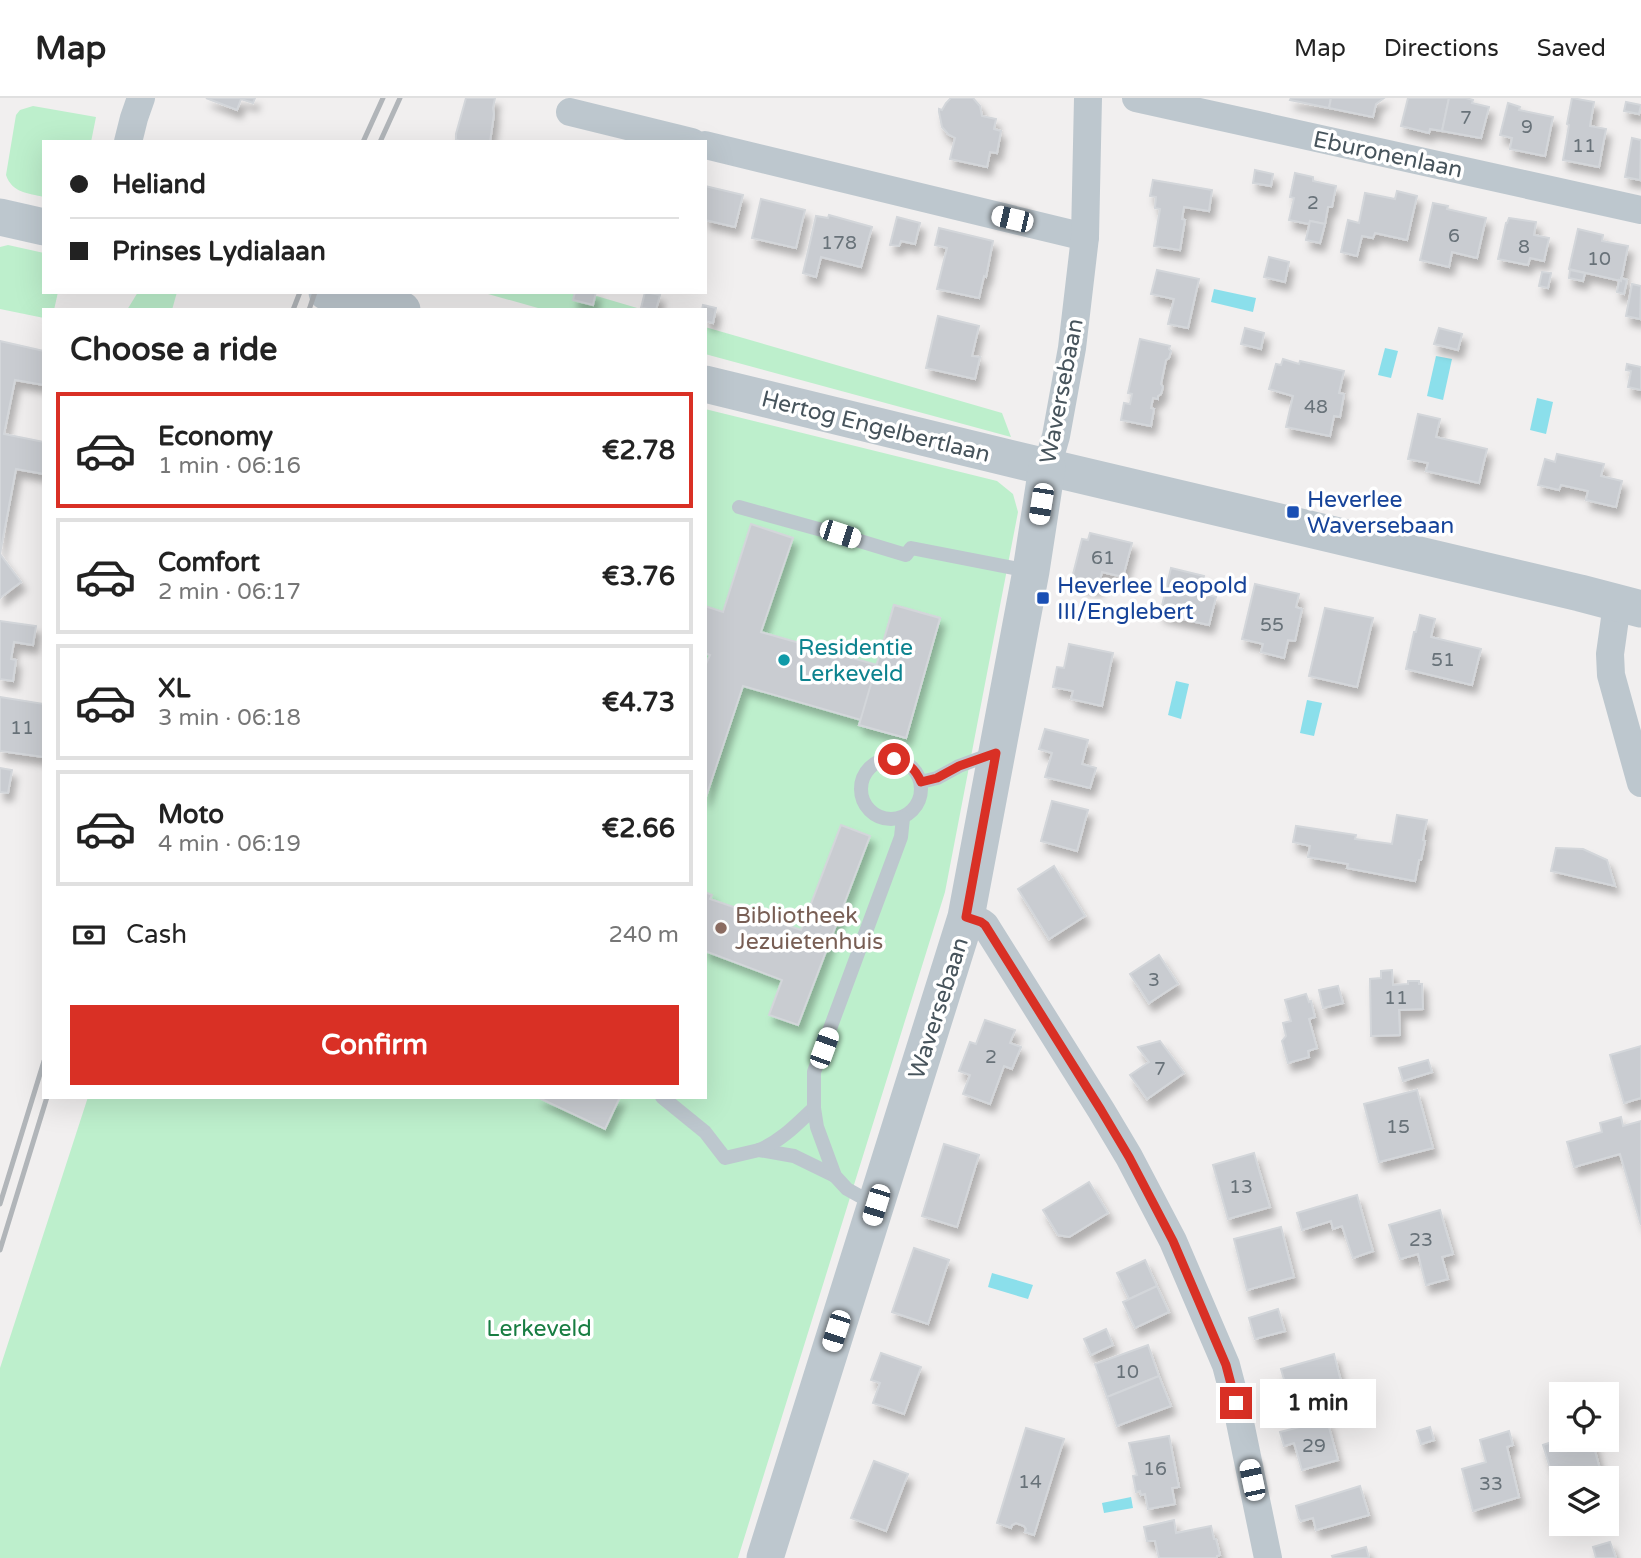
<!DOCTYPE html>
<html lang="en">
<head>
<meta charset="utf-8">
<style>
  body { margin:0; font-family:"Varela Round",sans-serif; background:#f6f6f6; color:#222; height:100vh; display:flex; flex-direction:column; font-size:26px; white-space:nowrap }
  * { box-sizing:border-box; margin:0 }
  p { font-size:23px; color:#767676 }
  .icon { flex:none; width:38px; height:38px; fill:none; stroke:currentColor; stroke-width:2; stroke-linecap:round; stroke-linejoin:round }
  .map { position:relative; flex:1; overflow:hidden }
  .panel { position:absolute; left:42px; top:210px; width:665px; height:791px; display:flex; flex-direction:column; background:#fff; border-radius:0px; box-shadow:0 7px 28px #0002 }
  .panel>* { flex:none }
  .banner { position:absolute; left:42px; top:42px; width:665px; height:154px; border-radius:0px; box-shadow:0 7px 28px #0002; display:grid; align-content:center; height:154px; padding:0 28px; background:#fff }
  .tools { position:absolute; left:1549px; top:1284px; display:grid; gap:14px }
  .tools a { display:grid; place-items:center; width:70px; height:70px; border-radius:0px; background:#fff; box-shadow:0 7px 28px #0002; font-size:35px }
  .end { position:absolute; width:32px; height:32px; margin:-16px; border:9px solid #d93025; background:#fff; box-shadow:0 0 0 4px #fff }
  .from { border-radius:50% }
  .bubble { position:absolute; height:49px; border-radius:0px; background:#fff; box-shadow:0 7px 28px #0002; font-size:23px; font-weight:700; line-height:49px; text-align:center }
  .car { position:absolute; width:21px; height:42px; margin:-21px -10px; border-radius:9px; box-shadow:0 0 5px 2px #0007; background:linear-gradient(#fff 24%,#345 0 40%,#fff 0 76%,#345 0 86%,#fff 0) }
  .banner b { display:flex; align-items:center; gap:24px; height:66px; font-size:26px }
  .banner b+b { border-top:2px solid #e0e0e0 }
  .banner i { width:18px; height:18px; background:#222 }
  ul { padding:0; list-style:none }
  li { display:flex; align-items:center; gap:21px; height:116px; margin:0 14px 10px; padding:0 14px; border:4px solid #e0e0e0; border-radius:0px }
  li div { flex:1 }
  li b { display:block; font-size:26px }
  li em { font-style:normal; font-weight:700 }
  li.on { border-color:#d93025 }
  li>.icon { width:63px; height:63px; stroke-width:1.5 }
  h2 { padding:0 28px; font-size:32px; line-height:84px }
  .pay { display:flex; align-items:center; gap:18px; height:77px; padding:0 28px; font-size:26px }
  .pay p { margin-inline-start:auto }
  .primary-button { display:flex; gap:14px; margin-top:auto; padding:14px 28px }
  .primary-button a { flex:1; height:80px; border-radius:0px; background:#d93025; color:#fff; font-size:28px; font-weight:700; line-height:80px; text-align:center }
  header { display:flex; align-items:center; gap:42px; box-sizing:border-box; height:98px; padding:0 35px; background:#fff; border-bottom:2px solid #e0e0e0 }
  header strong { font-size:33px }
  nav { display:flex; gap:38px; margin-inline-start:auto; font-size:24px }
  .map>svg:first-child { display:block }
  .green { fill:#bdefcc }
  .water { fill:#8bdfeb }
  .building { fill:#c9ccd1; stroke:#d3d6da; stroke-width:2; filter:url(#shadow) }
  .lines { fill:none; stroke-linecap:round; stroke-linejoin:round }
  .service { stroke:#bdc7ce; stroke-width:14 }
  .minor { stroke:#bdc7ce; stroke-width:28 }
  .tertiary { stroke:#bdc7ce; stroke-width:37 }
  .rail { stroke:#b1b5b9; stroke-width:5 }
  .route { stroke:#d93025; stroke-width:9 }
  .transit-dot { fill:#1a4fb4; stroke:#fff; stroke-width:2.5 }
  .culture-dot { fill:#0f9aa8; stroke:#fff; stroke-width:2.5 }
  .education-dot { fill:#8d6e63; stroke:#fff; stroke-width:2.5 }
  .labels { text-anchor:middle; stroke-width:7; stroke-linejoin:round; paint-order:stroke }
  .number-label { font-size:19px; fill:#687279 }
  .street-label { font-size:23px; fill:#47545c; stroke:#fff }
  .transit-label { font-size:23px; fill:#164399; stroke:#fff; text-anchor:start }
  .culture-label { font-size:23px; fill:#0d838f; stroke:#fff; text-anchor:start }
  .education-label { font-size:23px; fill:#785e54; stroke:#fff; text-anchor:start }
  .park-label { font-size:23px; fill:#187d42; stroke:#fff }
</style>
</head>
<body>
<header>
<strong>Map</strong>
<nav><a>Map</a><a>Directions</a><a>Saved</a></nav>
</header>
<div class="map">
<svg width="1641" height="1460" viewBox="0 0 1641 1460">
  <defs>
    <filter id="shadow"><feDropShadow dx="4.5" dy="8" stdDeviation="3.5" flood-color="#0004"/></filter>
  </defs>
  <rect width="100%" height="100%" fill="#f1efef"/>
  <g class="green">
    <path d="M33,8L96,19L91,44H44V99C28,95 12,95 6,77L16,17L20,12Z"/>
    <path d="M8,147L44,155V194H58L54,212H44V220L0,211V149Z"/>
    <path d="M138,194H177L172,212H127Z"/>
    <path d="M481,194H583L644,212H545Z"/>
    <path d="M705,229L1002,315L1011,339L705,256Z"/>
    <path d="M705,311L997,383L1013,396L1018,414L945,794L738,1460H0V1270L88,999H705Z"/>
  </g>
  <g class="water">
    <path d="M1214,191L1256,200L1253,214L1211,204Z"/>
    <path d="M1385,250L1398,253L1391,280L1378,277Z"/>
    <path d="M1436,258L1452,261L1443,302L1427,298Z"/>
    <path d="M1537,300L1553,304L1546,336L1530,332Z"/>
    <path d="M1176,583L1189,586L1181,621L1168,617Z"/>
    <path d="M1307,602L1322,605L1314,638L1300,635Z"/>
    <path d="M992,1175L1033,1187L1028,1201L988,1189Z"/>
    <path d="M1131,1399L1133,1410L1104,1415L1102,1405Z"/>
  </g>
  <g class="building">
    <path d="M206,0H255L253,5L241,1L237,12Z"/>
    <path d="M466,0H495L493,10L494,16L490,44H464L456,42V36Z"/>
    <path d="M951,0H973L980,8L982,18L996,21L994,31L1001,33L997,55L990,54L987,69L950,61L955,40L948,36L942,29L939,14V11L942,12L946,5Z"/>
    <path d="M1291,0H1331L1329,10L1290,2Z"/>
    <path d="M1331,0H1384L1376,6L1373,19L1329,10Z"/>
    <path d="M1408,0H1449L1442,33L1430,31L1429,35L1401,28Z"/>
    <path d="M1449,0H1466L1473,2L1472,5L1489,9L1481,40L1442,33Z"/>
    <path d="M1572,0L1594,4L1590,28L1606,31L1599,69L1563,62L1569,27L1567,26Z"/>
    <path d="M1626,4L1641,7L1639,16L1624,13Z"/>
    <path d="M1508,5L1520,9L1519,12L1553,19L1545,58L1510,51L1512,40L1500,37Z"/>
    <path d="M1632,40L1641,42L1640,82L1625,79Z"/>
    <path d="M1255,72L1273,76L1271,88L1253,85Z"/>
    <path d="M1295,75L1313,79V83L1336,88L1332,109H1328L1325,126L1310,123L1309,126L1289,122L1294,100L1290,99Z"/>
    <path d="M1153,82L1212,92L1209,113L1184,109L1182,121L1185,122L1180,152L1154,148L1160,111L1155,110L1156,99L1150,98Z"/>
    <path d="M705,88L743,97L735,129L705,122Z"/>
    <path d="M1397,93L1417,98L1407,142L1375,135L1373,140L1362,138L1357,158L1341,154L1348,122L1359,125L1365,95L1395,101Z"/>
    <path d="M761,101L805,112L796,150L752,140Z"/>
    <path d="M1433,105L1448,108L1447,111L1486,120L1477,160L1452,154L1449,169L1420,162Z"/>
    <path d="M829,117L872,129L861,169L821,159L816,179L803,175L816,118L828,120Z"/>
    <path d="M897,119L920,125L915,146L901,143L899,148L890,147Z"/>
    <path d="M1509,120L1536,124L1534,137L1549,140L1544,163L1530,160L1528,167L1498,161L1506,125H1507Z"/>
    <path d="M1310,123L1325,126L1320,145L1306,142Z"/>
    <path d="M939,130L993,143L986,179L984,178L979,200L937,191L947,150L935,147Z"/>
    <path d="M1578,131L1603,137L1602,143L1628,148L1621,183L1569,171Z"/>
    <path d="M1269,159L1289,164L1285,184L1264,179Z"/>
    <path d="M1157,172L1199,181L1188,230L1168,226L1174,201L1151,196Z"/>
    <path d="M1570,172L1585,175L1583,183L1569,180Z"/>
    <path d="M1542,174L1551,175L1548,190L1539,188Z"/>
    <path d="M1621,180L1627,182L1624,196L1617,194L1619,182L1621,183Z"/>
    <path d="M1632,186L1641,188L1640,221L1626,218Z"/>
    <path d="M575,194H596L593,207L573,202Z"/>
    <path d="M645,194L660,197L656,212L641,210Z"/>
    <path d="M703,207L716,210L713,225L705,223V212H702Z"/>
    <path d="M938,218L979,228L972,258L980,259L975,281L926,270Z"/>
    <path d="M1245,230L1264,235L1261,251L1241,246Z"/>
    <path d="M1439,230L1462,236L1458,252L1434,246Z"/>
    <path d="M1140,241L1170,248L1169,251L1171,253L1169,260L1166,262L1161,286L1163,289L1161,296L1158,298V301L1153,300L1151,310L1154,311L1151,328L1121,322L1124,305L1130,306L1132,296L1128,295Z"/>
    <path d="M0,243L44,253V287L15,282L4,336L44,344V376L16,371L0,456L21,484L0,500Z"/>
    <path d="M1283,261L1299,266L1300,263L1344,273L1339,295L1344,296L1340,319L1334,318L1330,338L1286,329L1293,298L1269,291L1276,266L1281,267Z"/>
    <path d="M1627,266L1641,269V292L1628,289L1631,273L1626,272Z"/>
    <path d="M1418,316L1440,321L1436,339L1487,351L1479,385L1426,373L1428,365L1408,361Z"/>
    <path d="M1557,356L1604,366L1601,378L1622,383L1616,409L1586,402L1588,393L1561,387L1559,392L1538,387L1545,361L1555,364Z"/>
    <path d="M751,426L793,440L761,534L877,567L894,507L940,520L906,640L859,627L861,622L743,588L705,702V568L710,557L705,555V508L723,514Z"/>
    <path d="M1090,435L1132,445L1123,479L1102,474L1098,490L1071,484L1082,441L1088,442Z"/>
    <path d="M1171,470L1204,478L1200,495L1216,499L1209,527L1160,516Z"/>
    <path d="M1255,486L1299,496L1296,509L1302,511L1295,543L1288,542L1284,560L1261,554L1263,546L1242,541Z"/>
    <path d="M894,507L940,520L906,640L859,627Z"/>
    <path d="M1325,510L1373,520L1357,589L1309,578Z"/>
    <path d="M1420,517L1435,521L1431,539L1481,551L1472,587L1406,571L1414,534H1416Z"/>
    <path d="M0,523L36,528L33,547L14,544L11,561L16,562L13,583L0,581Z"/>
    <path d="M1069,546L1113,555L1102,608L1071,601L1073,593L1053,589L1057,569L1064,570Z"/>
    <path d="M0,599L44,606V659L0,653Z"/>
    <path d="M1045,631L1088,642L1082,666L1096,670L1090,690L1045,679L1052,655L1039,651Z"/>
    <path d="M0,670L12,672L8,695L0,694Z"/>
    <path d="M1052,703L1088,712L1077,753L1041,743Z"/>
    <path d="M1397,717L1427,722L1423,742L1425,743L1421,762H1419L1415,783L1347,770L1348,766L1308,759L1310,748L1293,744L1296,728L1356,737L1355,741L1392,746Z"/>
    <path d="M841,727L870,738L798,927L769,917L782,882L705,853V794L712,797L710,801L801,832Z"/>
    <path d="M1556,750L1583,751L1607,762L1615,788L1551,773Z"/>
    <path d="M1054,768L1085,818L1049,841L1018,791Z"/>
    <path d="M1159,857L1178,886L1149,905L1130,876Z"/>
    <path d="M1392,872L1393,887L1408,886V883H1419V886H1422L1423,911L1399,912L1400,937L1371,938L1370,881L1381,880V873Z"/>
    <path d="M1338,888L1343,905L1323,910L1319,892Z"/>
    <path d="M1306,896L1309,904L1311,903L1315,919L1309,921L1317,950L1308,953L1309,959L1288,965L1282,943L1286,938L1283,925L1291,923L1285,902Z"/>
    <path d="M985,922L1015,932L1010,945L1021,949L1012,971L1004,968L990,1006L963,996L970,977L959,973L970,944L976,946Z"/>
    <path d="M1160,943L1184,975L1147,1001L1130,977L1149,964L1138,949Z"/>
    <path d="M1641,948V1000L1624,1005L1610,957Z"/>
    <path d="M1428,962L1432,974L1403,983L1399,970Z"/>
    <path d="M1417,992L1433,1050L1379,1064L1364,1006Z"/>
    <path d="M537,999H620L605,1031Z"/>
    <path d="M1621,1019L1623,1028L1641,1023V1127L1620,1056L1574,1069L1567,1044L1602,1034L1600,1025Z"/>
    <path d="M944,1046L979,1057L957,1129L922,1118Z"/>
    <path d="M1254,1055L1270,1109L1228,1121L1213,1067Z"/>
    <path d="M1089,1084L1108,1115L1069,1139L1058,1137L1043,1112Z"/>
    <path d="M1357,1097L1373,1153L1353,1160L1342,1128L1333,1131L1331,1123L1302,1132L1297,1115Z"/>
    <path d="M1440,1112L1453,1156L1442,1159L1448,1181L1426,1187L1418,1156L1400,1161L1389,1127Z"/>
    <path d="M1281,1129L1294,1179L1247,1192L1234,1141Z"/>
    <path d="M914,1150L949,1162L928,1226L892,1214Z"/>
    <path d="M1145,1162L1157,1188L1129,1201L1117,1175Z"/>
    <path d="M1157,1188L1169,1214L1135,1230L1123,1204Z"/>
    <path d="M1278,1211L1285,1233L1255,1241L1249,1220Z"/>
    <path d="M1106,1231L1113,1247L1091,1257L1084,1241Z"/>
    <path d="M1148,1247L1159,1278L1107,1299L1095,1266Z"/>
    <path d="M881,1255L921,1269L904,1316L873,1305L880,1285L871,1282Z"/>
    <path d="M1334,1256L1344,1295L1292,1310L1281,1271Z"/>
    <path d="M1159,1278L1171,1308L1117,1328L1107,1299Z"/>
    <path d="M1327,1322L1338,1362L1302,1372L1294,1345L1284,1348L1280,1334Z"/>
    <path d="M1430,1329L1434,1342L1421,1346L1417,1333Z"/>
    <path d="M1026,1330L1064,1341L1034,1437L1025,1434L1026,1431L1024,1428L1016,1425L1012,1427L1011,1430L997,1425Z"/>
    <path d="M1509,1333L1513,1347L1507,1349L1519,1399L1473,1413L1462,1371L1486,1364L1480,1342Z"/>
    <path d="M1169,1338L1179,1389L1172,1390L1175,1406L1148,1411L1145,1396L1141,1397L1140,1393L1136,1394L1133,1378L1137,1377L1129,1345Z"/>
    <path d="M1561,1341L1592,1342L1601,1375L1592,1378L1587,1375L1583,1381H1561V1406L1543,1347Z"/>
    <path d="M874,1363L908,1376L886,1433L851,1420Z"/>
    <path d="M1360,1388L1369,1417L1316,1432L1313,1420L1301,1423L1299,1420L1296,1408Z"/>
    <path d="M1174,1422L1176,1435L1211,1428L1214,1441H1216L1220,1457L1217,1458V1460H1159L1155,1443H1147L1144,1429Z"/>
    <path d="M1610,1444L1616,1460H1596L1593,1449Z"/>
    <path d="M1366,1449L1369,1460H1333L1332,1458Z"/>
  </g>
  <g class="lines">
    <g class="service">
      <path d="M739,409L840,437L906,457L911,450L1029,473"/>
      <circle cx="891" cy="691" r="30"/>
      <path d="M921,684L937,680L959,668L994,655"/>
      <path d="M662,999L705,1034L725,1060L759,1052L794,1058L835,1078"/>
      <path d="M759,1052C781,1043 796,1027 814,1010"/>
      <path d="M874,1106L847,1091L835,1078L817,1029L814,1010V974L901,739L903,720"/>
    </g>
    <g class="minor">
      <path d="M1136,0L1641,112"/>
      <path d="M570,14L692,44"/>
      <path d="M128,44L134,20L141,0"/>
      <path d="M705,47L1085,139"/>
      <path d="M1047,369L1056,338L1072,250L1085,139L1088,0"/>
      <path d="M1617,506L1610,556L1611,577L1641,685"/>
      <path d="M966,819L981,824L985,827L1101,1012L1129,1059L1173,1143L1226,1267L1236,1305L1268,1460"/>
    </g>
    <g class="tertiary">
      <path d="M0,119L44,129"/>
      <path d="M327,194L402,212"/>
      <path d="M705,286L1021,363L1580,495L1641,511"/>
      <path d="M765,1460L966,819L1031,473L1047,369"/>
    </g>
    <g class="rail">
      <path d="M363,44L383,0"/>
      <path d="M380,44L400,0"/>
      <path d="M293,212L300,194"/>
      <path d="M309,212L315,194"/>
      <path d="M0,1106L44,963"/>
      <path d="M0,1152L47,999"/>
    </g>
  </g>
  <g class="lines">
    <path class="route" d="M894,661C908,665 915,670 921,684L937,680L959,668L996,655L966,819L981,824L985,827L1101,1012L1129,1059L1173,1143L1226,1267L1236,1305"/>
  </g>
  <g class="transit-dot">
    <rect x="1286" y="407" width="14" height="14" rx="3.5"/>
    <rect x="1036" y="493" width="14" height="14" rx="3.5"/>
  </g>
  <circle class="culture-dot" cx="784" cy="562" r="7"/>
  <circle class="education-dot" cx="721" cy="830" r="7"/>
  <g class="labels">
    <g class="number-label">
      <text x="1466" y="26">7</text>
      <text x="1527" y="35">9</text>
      <text x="1584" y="54">11</text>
      <text x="1313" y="111">2</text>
      <text x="1454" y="144">6</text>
      <text x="839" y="151">178</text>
      <text x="1524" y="155">8</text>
      <text x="1599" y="167">10</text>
      <text x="1316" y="315">48</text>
      <text x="1103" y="466">61</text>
      <text x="1272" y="533">55</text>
      <text x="1443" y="568">51</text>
      <text x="22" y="636">11</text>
      <text x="1154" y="888">3</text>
      <text x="1396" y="906">11</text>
      <text x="991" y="965">2</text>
      <text x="1160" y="977">7</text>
      <text x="1398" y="1035">15</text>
      <text x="1241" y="1095">13</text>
      <text x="1421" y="1148">23</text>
      <text x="1127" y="1280">10</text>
      <text x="1314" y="1354">29</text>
      <text x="1155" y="1377">16</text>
      <text x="1030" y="1390">14</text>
      <text x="1491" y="1392">33</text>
    </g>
    <g class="street-label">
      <text transform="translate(1388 56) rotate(12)" y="8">Eburonenlaan</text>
      <text transform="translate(1061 293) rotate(-79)" y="8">Waversebaan</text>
      <text transform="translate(876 328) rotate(14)" y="8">Hertog Engelbertlaan</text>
      <text transform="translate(938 910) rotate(-72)" y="8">Waversebaan</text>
    </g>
    <g class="transit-label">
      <text x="1307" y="409">Heverlee<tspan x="1307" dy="26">Waversebaan</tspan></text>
      <text x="1057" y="495">Heverlee Leopold<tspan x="1057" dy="26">III/Englebert</tspan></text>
    </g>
    <g class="culture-label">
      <text x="798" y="557">Residentie<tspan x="798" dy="26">Lerkeveld</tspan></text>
    </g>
    <g class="education-label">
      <text x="735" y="825">Bibliotheek<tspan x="735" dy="26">Jezuietenhuis</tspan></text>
    </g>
    <g class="park-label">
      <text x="539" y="1238">Lerkeveld</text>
    </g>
  </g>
</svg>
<div class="tools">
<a><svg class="icon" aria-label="locate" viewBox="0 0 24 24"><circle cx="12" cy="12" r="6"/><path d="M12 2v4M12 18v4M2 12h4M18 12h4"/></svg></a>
<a><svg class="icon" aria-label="layers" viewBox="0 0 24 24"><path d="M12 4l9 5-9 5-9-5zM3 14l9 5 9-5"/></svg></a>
</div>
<i class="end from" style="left:894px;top:661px"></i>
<i class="end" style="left:1236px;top:1305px"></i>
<div class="bubble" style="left:1260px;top:1281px;width:116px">1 min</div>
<i class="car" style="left:1012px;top:121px;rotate:283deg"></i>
<i class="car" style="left:1041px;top:406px;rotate:189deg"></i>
<i class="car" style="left:840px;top:436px;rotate:108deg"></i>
<i class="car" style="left:824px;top:950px;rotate:20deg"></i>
<i class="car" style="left:876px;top:1107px;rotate:197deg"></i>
<i class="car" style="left:836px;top:1233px;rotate:198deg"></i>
<i class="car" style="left:1252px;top:1382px;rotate:348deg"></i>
<div class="banner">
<b><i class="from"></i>Heliand</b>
<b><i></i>Prinses Lydialaan</b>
</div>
<section class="panel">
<h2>Choose a ride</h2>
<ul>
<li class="on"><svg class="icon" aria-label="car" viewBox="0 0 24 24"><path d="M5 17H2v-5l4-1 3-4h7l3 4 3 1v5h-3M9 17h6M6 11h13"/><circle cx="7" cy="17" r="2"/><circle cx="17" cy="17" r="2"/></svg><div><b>Economy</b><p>1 min · 06:16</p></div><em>€2.78</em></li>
<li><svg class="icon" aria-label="car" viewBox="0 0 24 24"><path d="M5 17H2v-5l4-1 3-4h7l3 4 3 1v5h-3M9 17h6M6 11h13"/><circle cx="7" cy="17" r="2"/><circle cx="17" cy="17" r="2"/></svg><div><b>Comfort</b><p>2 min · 06:17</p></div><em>€3.76</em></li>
<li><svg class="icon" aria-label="car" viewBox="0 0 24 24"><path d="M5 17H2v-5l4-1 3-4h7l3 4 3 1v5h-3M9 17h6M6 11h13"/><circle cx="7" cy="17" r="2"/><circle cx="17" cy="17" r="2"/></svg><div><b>XL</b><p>3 min · 06:18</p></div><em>€4.73</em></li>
<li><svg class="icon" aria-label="car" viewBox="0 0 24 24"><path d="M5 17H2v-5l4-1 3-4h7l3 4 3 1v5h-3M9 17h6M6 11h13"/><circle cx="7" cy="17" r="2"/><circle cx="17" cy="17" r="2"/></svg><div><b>Moto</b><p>4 min · 06:19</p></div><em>€2.66</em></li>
</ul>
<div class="pay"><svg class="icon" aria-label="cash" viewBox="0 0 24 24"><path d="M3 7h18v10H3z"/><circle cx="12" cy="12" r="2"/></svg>Cash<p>240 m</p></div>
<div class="primary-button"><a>Confirm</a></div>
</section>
</div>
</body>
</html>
